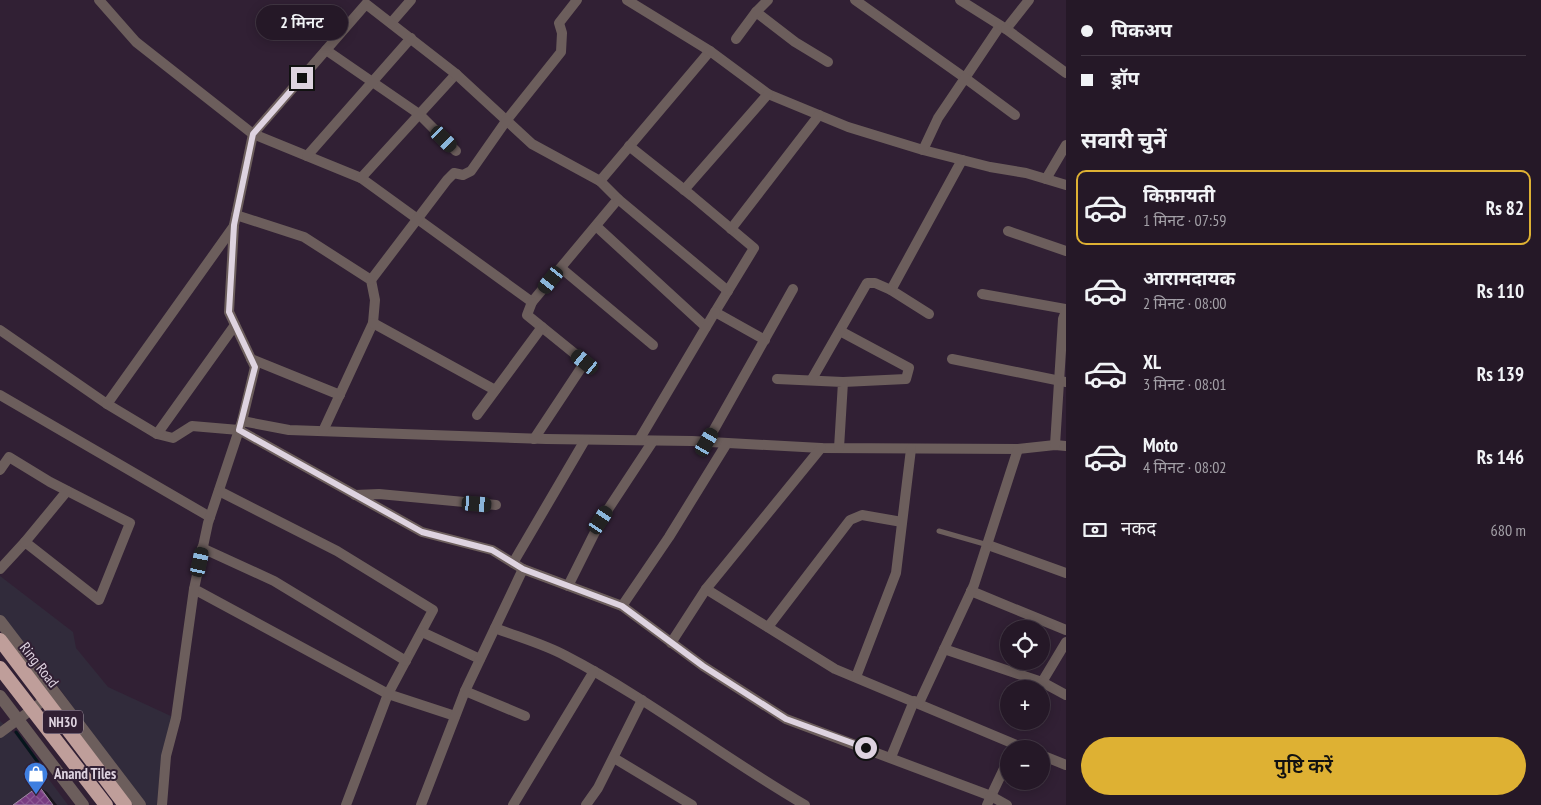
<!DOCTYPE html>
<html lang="hi">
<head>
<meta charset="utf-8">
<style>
  body { margin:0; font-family:"PT Sans Narrow","Noto Sans Devanagari",sans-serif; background:#312533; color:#f1f3f6; height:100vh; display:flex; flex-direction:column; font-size:19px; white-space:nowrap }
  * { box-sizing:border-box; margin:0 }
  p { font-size:16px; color:#a3a0a7 }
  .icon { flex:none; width:28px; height:28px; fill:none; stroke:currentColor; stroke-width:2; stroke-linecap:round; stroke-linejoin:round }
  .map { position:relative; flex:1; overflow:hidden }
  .sheet { display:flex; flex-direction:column; background:#251827; width:475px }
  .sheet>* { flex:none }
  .top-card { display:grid; align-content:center; height:110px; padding:0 15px; background:#251827 }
  .fabs { position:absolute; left:1000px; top:620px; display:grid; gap:10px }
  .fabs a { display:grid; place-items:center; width:50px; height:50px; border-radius:50%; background:#251827; box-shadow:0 2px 12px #0003,0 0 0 1px #423744; font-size:25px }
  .end { position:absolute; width:22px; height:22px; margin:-11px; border:6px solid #ded3e0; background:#111; box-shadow:0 0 0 2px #111 }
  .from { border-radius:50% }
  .bubble { position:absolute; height:35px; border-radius:18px; background:#251827; box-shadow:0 2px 12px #0003,0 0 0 1px #423744; font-size:16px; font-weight:600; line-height:35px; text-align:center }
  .car { position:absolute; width:15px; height:30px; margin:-15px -8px; border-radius:6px; box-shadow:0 0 4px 1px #0007; background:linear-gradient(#222 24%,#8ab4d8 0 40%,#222 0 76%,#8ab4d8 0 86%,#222 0) }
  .top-card b { display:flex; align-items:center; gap:18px; height:48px; font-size:19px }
  .top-card b+b { border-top:1px solid #423744 }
  .top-card i { width:12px; height:12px; background:#f1f3f6 }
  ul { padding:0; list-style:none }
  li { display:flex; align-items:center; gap:15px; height:75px; margin:0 10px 8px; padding:0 5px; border:2px solid transparent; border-radius:10px }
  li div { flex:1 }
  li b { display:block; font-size:19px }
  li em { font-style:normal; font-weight:600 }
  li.active { border-color:#deb133 }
  li>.icon { width:45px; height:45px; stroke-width:1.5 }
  h2 { padding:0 15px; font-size:22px; line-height:60px }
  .pay { display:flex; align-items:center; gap:12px; height:55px; padding:0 15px; font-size:19px }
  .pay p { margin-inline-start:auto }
  .action { display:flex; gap:10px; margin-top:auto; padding:10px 15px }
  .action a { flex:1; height:58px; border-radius:30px; background:#deb133; color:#111; font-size:20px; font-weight:600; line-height:58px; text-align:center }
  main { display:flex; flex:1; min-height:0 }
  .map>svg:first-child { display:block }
  .commercial { fill:#312b3b }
  .shadow { fill:#0007 }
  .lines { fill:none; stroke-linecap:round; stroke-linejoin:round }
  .stream { stroke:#05151b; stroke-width:3 }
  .building { fill:url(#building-cross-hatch); stroke:#a08ba3 }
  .service { stroke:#6c5e5c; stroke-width:5 }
  .minor { stroke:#6c5e5c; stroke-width:10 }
  .tertiary { stroke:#6c5e5c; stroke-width:12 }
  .trunk-bridge { stroke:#bf9e9a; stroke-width:14 }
  .route { stroke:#ded3e0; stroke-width:6 }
  .labels { text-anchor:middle; stroke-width:4; stroke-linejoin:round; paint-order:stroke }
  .shield { fill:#312034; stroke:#aa9dac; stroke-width:1 }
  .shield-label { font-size:14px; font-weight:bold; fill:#ded3e0 }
  .street-label { font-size:15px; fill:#ded3e0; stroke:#312034 }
  .poi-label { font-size:15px; font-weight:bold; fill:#ded3e0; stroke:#312034; text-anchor:start }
</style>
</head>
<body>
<main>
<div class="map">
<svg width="1066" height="805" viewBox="0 0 1066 805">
  <defs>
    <pattern id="building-cross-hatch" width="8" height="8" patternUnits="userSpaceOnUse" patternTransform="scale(1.25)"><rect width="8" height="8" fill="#773c81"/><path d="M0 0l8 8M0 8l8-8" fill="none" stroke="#8a5793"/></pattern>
  </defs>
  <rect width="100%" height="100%" fill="#312034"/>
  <g class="commercial">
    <path d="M0,576L73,632L76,648L108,687L173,717L161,759L157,805H146L115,766L52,678L0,615Z"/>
    <path d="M0,721L15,734L68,805H0Z"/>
  </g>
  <path class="shadow" d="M39,787L47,792L57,805H15Z"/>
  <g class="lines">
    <path class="stream" d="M16,732L45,772"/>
  </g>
  <path class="building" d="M39,786L53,805H13Z"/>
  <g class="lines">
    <path class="service" d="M939,531L988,545"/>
    <g class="minor">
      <path d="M99,0L136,42L253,134L361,178L532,302L618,199L600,181L710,51"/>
      <path d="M627,0L710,51L768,94L848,127L923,150L990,167L1026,173L1066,185"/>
      <path d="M855,0L965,78L1000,26"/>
      <path d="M960,0L1006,29L1029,0"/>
      <path d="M756,12L795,42L828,62"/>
      <path d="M391,23L411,0"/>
      <path d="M1006,29L1066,73"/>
      <path d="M736,39L756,12L768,0"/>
      <path d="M326,50L419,114L456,151"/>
      <path d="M629,146L692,196L754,248L715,312L765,340"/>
      <path d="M923,150L938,118L965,78L1015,115"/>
      <path d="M307,156L411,38"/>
      <path d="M361,178L456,74"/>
      <path d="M1046,179L1066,145"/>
      <path d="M600,181L532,144L456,74L366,4L253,134L234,225L229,312L255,367L242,421L289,430L546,439L692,441L821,448L1018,449L1055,445L1066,446"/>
      <path d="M684,190L768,94"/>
      <path d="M618,199L728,291"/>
      <path d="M236,215L304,237L371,280L375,300L373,323L323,431"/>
      <path d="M596,226L706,327"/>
      <path d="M731,229L819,115"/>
      <path d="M1008,231L1066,251"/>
      <path d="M561,268L653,345"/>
      <path d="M371,280L447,180L454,173L463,175L471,171L506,121L561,52L562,33L559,23L577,0"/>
      <path d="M982,294L1066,309"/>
      <path d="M532,302L527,315L585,362L534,439"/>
      <path d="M929,314L891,290L962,160"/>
      <path d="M373,323L495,390"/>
      <path d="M0,330L107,404L234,226"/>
      <path d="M840,331L909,368L906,379L843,382"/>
      <path d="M251,359L340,395"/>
      <path d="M952,359L1066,382"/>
      <path d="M777,379L843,382L839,448"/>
      <path d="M812,379L867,283H875L891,290"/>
      <path d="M0,395L210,517"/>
      <path d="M107,404L157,434L173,438L192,426L239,430L422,532L492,550L523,569"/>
      <path d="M477,415L542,327"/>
      <path d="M242,421L208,523L194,589L388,694L346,805"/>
      <path d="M157,434L235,325"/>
      <path d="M639,440L715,312"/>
      <path d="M707,442L793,289"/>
      <path d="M1055,445L1063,319L1066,311"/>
      <path d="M0,470L9,457L50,482L130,523L99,600L25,542L0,569"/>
      <path d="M219,491L337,551L433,610L388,694L455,716"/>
      <path d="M355,495L379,494L496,505"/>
      <path d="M25,542L67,491"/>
      <path d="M988,545L1066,573"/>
      <path d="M202,548L274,581L406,661"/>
      <path d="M513,563L585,440"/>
      <path d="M568,586L601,520L653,441"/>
      <path d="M706,589L835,669L1026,749"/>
      <path d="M971,591L1066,630"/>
      <path d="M622,606L703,666L786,719L991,796L1009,758"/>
      <path d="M768,627L850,520L862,515L902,522"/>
      <path d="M495,628C518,637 544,644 566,656C649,699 724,758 805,805"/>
      <path d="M422,632L480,659"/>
      <path d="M671,643L706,589L821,448"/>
      <path d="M944,649L1042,682L1066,695"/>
      <path d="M856,677L896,573L911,449"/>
      <path d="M1042,682L1066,642"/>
      <path d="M465,691L525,716"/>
      <path d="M919,703L974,585L1018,449"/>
      <path d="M0,733L50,696"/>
      <path d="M1041,755L1066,765"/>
      <path d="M891,757L914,701"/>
      <path d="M614,758L692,805"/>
      <path d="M162,805L166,756L176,718L194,589"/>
      <path d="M421,805L465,691L523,569L622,606L669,537L727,443"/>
      <path d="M513,805L594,671"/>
      <path d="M586,805L598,788L642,700"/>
      <path d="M987,805L991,796L1007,805"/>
    </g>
    <g class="tertiary">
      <path d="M0,621L140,805"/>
      <path d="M0,696L83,805"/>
    </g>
    <g class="trunk-bridge">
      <path d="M0,640L125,805"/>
      <path d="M0,668L106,805"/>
    </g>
  </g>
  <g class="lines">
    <path class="route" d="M302,78L253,134L234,225L229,312L255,367L239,430L422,532L492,550L523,569L622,606L703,666L786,719L866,748"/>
  </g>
  <defs>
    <symbol id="shop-pin" viewBox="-11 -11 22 30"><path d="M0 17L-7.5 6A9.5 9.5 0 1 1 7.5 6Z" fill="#3f7fe0" stroke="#312034"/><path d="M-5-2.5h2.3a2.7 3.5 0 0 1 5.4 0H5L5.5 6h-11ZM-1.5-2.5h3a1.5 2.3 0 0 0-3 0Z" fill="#fff"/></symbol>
  </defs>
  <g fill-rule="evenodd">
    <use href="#shop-pin" x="22" y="760" width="28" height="38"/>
  </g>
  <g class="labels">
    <rect class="shield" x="43" y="710.5" width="40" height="23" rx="4"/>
    <g class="shield-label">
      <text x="63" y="727">NH30</text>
    </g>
    <g class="street-label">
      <text transform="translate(39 665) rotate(52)" y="5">Ring Road</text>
    </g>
    <g class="poi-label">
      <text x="54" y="779">Anand Tiles</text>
    </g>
  </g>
</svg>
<div class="fabs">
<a><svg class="icon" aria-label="locate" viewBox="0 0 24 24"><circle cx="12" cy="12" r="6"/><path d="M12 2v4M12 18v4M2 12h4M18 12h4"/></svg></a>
<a>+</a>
<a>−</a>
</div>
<i class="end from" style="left:866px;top:748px"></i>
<i class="end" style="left:302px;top:78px"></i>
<div class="bubble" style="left:256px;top:5px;width:92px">2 मिनट</div>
<i class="car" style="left:444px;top:139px;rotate:135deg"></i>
<i class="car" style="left:551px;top:280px;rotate:219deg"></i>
<i class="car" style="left:585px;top:362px;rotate:309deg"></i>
<i class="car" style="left:707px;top:442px;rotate:30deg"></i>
<i class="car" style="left:477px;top:504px;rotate:95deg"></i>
<i class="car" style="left:601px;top:520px;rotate:33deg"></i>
<i class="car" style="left:200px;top:562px;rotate:12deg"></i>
</div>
<section class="sheet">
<div class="top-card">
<b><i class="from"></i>पिकअप</b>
<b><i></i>ड्रॉप</b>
</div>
<h2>सवारी चुनें</h2>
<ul>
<li class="active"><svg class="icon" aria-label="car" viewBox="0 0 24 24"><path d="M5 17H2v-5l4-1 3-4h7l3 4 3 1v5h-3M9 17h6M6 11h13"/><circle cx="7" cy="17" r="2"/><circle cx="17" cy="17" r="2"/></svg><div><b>किफ़ायती</b><p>1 मिनट · 07:59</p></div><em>Rs 82</em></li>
<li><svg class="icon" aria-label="car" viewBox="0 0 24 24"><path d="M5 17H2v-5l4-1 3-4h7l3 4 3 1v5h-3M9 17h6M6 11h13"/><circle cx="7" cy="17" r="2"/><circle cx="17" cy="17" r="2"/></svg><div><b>आरामदायक</b><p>2 मिनट · 08:00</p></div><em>Rs 110</em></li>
<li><svg class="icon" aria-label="car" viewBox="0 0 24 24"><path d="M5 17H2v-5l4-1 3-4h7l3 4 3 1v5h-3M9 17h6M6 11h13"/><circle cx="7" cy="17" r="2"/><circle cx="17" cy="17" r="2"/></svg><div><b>XL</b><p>3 मिनट · 08:01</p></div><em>Rs 139</em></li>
<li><svg class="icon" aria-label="car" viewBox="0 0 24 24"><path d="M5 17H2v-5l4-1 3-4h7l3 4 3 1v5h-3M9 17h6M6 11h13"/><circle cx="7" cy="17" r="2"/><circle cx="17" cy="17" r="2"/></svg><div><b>Moto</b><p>4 मिनट · 08:02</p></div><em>Rs 146</em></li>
</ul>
<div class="pay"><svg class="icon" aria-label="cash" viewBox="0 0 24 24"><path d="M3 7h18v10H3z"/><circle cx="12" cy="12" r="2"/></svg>नकद<p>680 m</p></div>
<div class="action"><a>पुष्टि करें</a></div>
</section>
</main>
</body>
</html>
